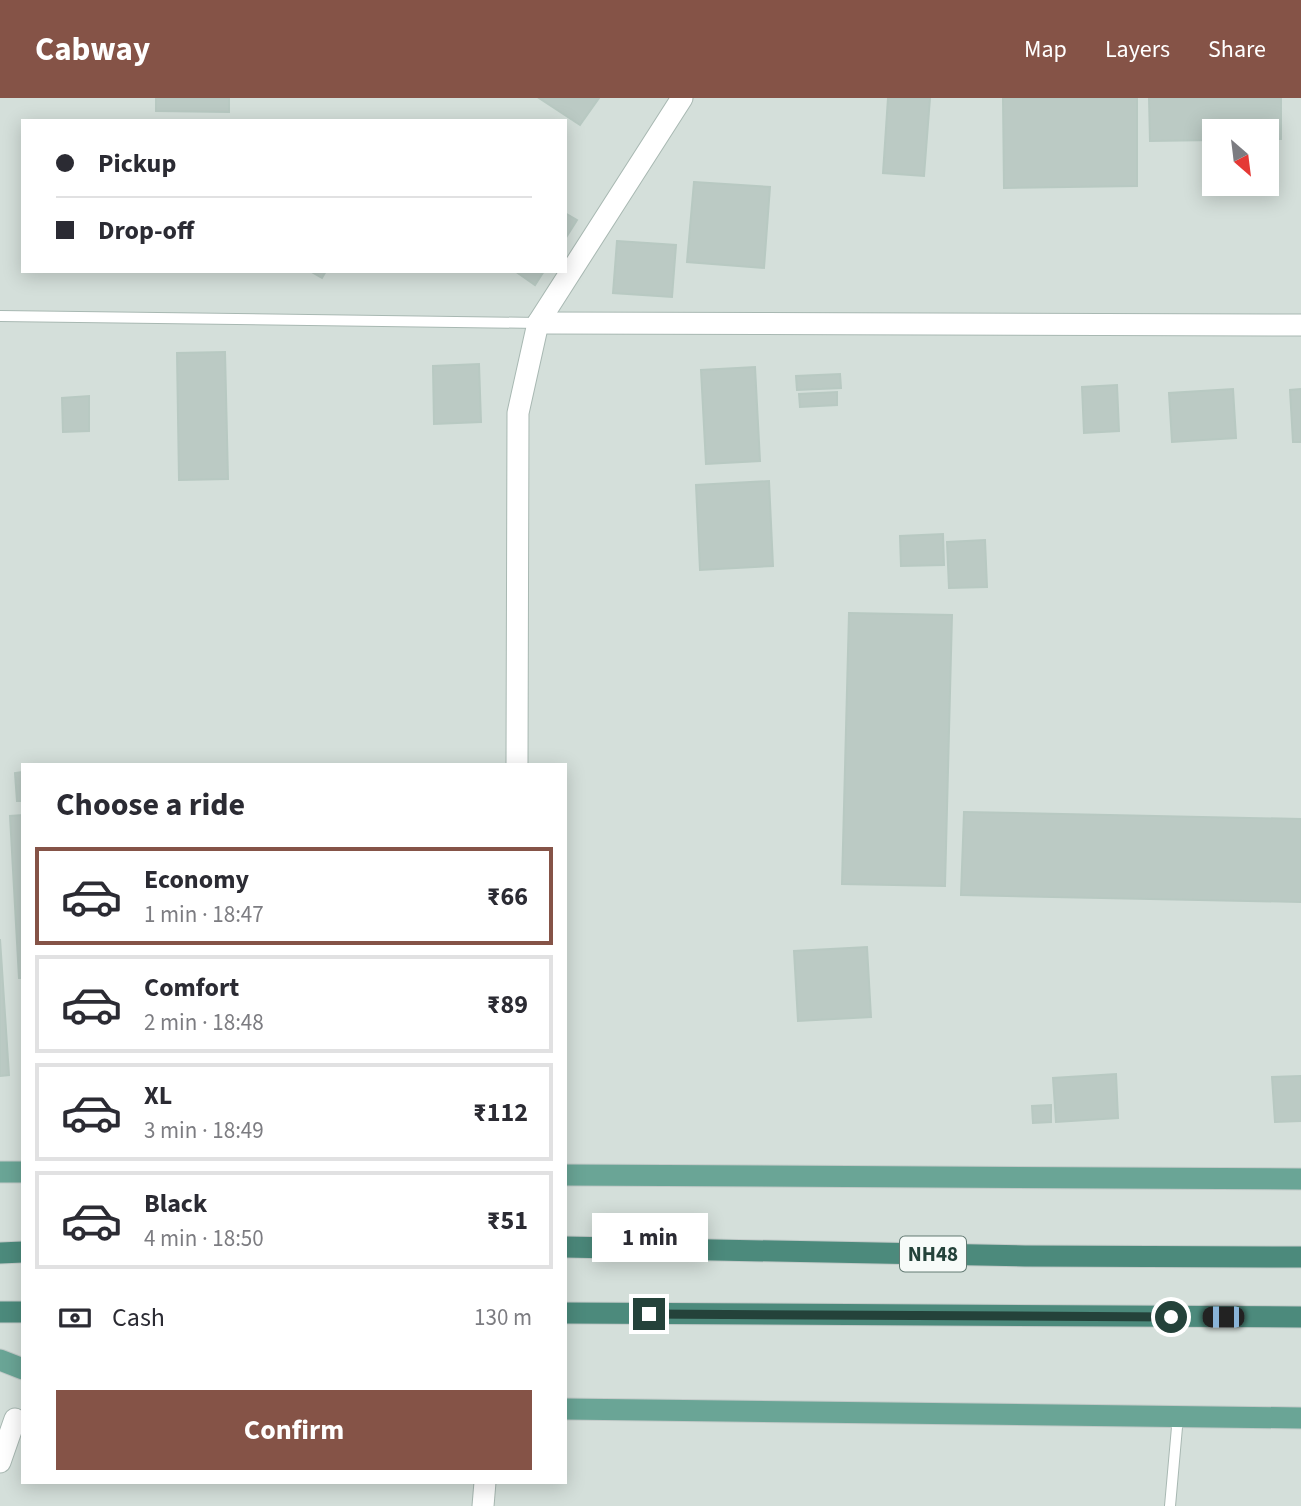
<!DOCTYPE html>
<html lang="en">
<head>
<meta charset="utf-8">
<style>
  body { margin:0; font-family:"Source Sans 3",sans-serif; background:#f7f7f7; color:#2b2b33; height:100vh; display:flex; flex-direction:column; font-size:26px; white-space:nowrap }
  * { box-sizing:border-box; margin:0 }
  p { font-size:23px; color:#7c7c81 }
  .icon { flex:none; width:38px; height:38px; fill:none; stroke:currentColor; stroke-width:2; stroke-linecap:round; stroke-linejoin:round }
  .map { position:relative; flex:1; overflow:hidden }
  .panel { position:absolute; left:21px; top:665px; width:546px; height:721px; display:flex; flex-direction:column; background:#fff; border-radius:0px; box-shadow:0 4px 18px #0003 }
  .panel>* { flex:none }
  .guide { position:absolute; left:21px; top:21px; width:546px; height:154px; border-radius:0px; box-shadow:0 4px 18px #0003; display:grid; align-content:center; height:154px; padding:0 35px; background:#fff }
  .needle { width:46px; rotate:152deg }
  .buttons { position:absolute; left:1202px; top:21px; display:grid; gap:14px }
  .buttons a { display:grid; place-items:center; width:77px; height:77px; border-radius:0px; background:#fff; box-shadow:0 4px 18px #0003; font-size:35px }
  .end { position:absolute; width:32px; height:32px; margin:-16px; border:9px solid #24423a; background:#fff; box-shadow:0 0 0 4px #fff }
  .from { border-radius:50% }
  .bubble { position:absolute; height:49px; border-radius:0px; background:#fff; box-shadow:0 4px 18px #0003; font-size:23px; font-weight:700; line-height:49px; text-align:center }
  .car { position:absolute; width:21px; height:42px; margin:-21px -10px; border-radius:9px; box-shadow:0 0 5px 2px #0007; background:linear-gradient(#222 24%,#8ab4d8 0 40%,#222 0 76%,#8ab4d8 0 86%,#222 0) }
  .guide b { display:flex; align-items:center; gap:24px; height:66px; font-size:26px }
  .guide b+b { border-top:2px solid #e1e1e2 }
  .guide i { width:18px; height:18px; background:#2b2b33 }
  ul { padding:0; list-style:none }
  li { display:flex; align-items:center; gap:21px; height:98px; margin:0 14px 10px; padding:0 21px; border:4px solid #e1e1e2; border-radius:0px }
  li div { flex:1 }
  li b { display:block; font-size:26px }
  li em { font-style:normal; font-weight:700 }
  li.current { border-color:#855347 }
  li>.icon { width:63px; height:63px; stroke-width:1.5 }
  h2 { padding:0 35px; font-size:32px; line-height:84px }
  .pay { display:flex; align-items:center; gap:18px; height:77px; padding:0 35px; font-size:26px }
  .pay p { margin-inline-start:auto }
  .action { display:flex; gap:14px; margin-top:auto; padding:14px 35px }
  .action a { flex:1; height:80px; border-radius:0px; background:#855347; color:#fff; font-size:28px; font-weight:700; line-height:80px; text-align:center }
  header { display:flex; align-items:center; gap:42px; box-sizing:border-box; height:98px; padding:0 35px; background:#855347; color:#fff }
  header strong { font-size:33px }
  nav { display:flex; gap:38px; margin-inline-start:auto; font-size:24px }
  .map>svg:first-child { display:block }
  .built { fill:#d4dfda; fill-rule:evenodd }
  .building { fill:#bbcac4; stroke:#b8c9c2; stroke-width:2 }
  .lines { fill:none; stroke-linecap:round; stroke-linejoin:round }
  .service-casing { stroke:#a8b8b2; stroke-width:12 }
  .minor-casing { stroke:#a8b8b2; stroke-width:23 }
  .primary-casing { stroke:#c2cac8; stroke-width:23 }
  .trunk-casing { stroke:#c2cac8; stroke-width:23 }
  .service { stroke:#fff; stroke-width:10 }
  .minor { stroke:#fff; stroke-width:21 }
  .primary { stroke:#6aa596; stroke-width:21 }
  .trunk { stroke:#4c8a7c; stroke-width:21 }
  .route { stroke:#24423a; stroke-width:9 }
  .labels { text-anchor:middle; stroke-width:5; stroke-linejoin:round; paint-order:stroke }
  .shield { fill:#f7fbf9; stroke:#637a73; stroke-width:2 }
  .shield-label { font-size:21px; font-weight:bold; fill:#24423a }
</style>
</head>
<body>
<header>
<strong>Cabway</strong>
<nav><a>Map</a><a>Layers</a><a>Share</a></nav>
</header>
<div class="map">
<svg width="1301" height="1408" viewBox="0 0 1301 1408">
  <rect width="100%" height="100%" fill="#e6efeb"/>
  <path class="built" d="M0,0H1301V1408H0ZM23,23H565V173H23ZM1214,33H1267V86H1214ZM23,667H565V1384H23Z"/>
  <g class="building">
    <path d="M156,0H229V14L156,13Z"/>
    <path d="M539,0H599L580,27Z"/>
    <path d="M888,0H930L924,78L883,75Z"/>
    <path d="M1003,0H1137V88L1004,90Z"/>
    <path d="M1149,0H1281V41H1267V33H1214V42L1150,43Z"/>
    <path d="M694,84L770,89L764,170L687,164Z"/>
    <path d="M565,115L577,122L565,141Z"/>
    <path d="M617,143L676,147L672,199L613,195Z"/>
    <path d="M310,173H326L322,180Z"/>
    <path d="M515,173H544L535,187Z"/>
    <path d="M225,254L228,381L179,382L177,255Z"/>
    <path d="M479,266L481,324L434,326L433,268Z"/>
    <path d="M755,269L760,363L706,366L701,272Z"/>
    <path d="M840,276L841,290L797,292L796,278Z"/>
    <path d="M1117,287L1119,333L1084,335L1082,289Z"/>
    <path d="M1233,291L1236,340L1172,344L1169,295Z"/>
    <path d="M1301,291V344H1293L1290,292Z"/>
    <path d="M837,294V307L800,309L799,296Z"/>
    <path d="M89,298V333L63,334L62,300Z"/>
    <path d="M769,383L773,468L700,472L696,387Z"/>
    <path d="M943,436L944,467L901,468L900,438Z"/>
    <path d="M985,442L987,489L949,490L947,444Z"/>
    <path d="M849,515L952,517L945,788L842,786Z"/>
    <path d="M23,674V703H17L15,675Z"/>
    <path d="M964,714L1301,721V804L961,797Z"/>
    <path d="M23,717V880H19L10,718Z"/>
    <path d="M0,841L9,977L0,978Z"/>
    <path d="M867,849L871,919L798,923L794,853Z"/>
    <path d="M1116,976L1118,1020L1056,1024L1053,980Z"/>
    <path d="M1301,978V1023L1275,1024L1272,979Z"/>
    <path d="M1051,1007V1024L1033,1025L1032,1008Z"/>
  </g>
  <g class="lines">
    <defs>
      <g id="service">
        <path d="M0,218L538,225"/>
        <path d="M1170,1408L1178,1318"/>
      </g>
      <g id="minor">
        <path d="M538,225L1301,227"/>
        <path d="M517,667L518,315L538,225L682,0"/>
        <path d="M0,1364L15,1321"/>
        <path d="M483,1408L485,1384"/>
      </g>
      <g id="primary">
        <path d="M0,1074H23"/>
        <path d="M565,1077L1301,1081"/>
        <path d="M0,1262L23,1271"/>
        <path d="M565,1311L1301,1320"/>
      </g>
      <g id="trunk">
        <path d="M565,1149L1025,1158L1301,1159"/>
        <path d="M0,1155L23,1154"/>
        <path d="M0,1214H23"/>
        <path d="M565,1215L1301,1219"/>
      </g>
    </defs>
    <use href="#service" class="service-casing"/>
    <use href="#minor" class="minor-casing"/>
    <use href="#primary" class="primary-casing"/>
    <use href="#trunk" class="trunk-casing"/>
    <use href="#service" class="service"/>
    <use href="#minor" class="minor"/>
    <use href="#primary" class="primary"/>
    <use href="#trunk" class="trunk"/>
  </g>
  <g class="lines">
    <path class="route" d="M649,1216L1171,1219"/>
  </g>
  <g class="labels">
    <rect class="shield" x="900" y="1138.5" width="66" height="35" rx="5"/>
    <g class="shield-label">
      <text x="933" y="1163">NH48</text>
    </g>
  </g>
</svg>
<div class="buttons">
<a><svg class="needle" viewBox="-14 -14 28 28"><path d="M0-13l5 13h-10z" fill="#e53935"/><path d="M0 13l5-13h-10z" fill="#7c7c81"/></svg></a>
</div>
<i class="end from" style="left:1171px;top:1219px"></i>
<i class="end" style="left:649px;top:1216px"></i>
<div class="bubble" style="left:592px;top:1115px;width:116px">1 min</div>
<i class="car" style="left:1223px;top:1219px;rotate:270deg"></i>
<div class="guide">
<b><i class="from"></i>Pickup</b>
<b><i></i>Drop-off</b>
</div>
<section class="panel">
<h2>Choose a ride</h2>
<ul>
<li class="current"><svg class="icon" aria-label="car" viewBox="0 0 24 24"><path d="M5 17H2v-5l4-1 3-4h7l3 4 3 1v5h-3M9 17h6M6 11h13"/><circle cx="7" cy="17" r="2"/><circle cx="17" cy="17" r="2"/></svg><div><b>Economy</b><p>1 min · 18:47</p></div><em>₹66</em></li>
<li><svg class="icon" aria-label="car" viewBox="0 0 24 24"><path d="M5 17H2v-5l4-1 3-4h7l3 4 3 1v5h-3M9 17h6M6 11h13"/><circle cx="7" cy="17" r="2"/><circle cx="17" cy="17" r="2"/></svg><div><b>Comfort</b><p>2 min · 18:48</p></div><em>₹89</em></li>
<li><svg class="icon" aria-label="car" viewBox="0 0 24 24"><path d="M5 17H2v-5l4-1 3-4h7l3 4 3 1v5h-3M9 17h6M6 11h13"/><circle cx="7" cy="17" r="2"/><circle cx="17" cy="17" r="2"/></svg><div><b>XL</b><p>3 min · 18:49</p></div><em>₹112</em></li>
<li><svg class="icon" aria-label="car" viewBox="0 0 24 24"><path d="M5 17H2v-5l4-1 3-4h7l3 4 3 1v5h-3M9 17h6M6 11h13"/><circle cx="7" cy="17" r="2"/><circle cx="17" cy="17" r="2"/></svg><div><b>Black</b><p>4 min · 18:50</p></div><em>₹51</em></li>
</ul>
<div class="pay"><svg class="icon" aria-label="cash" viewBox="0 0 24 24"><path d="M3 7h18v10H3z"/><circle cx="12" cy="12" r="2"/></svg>Cash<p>130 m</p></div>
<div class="action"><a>Confirm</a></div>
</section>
</div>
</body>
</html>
